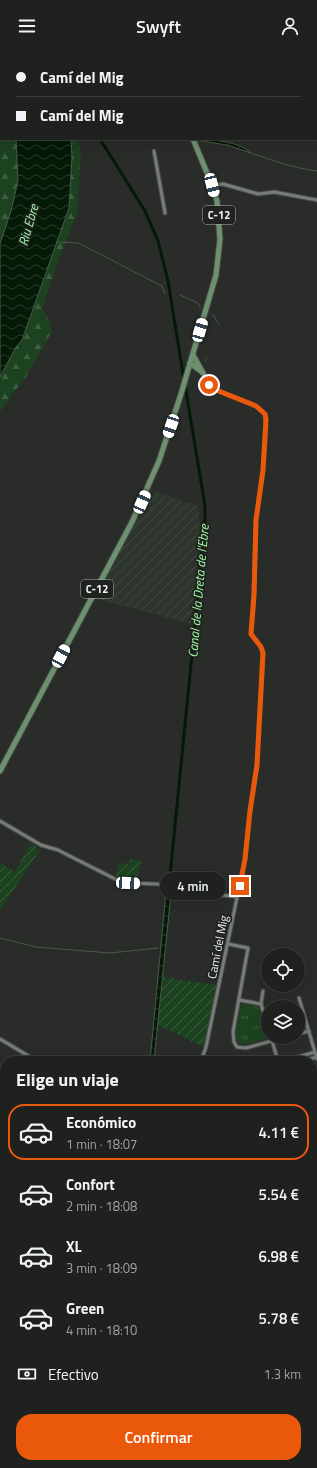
<!DOCTYPE html>
<html lang="es">
<head>
<meta charset="utf-8">
<style>
  body { margin:0; font-family:"Titillium Web",sans-serif; background:#272928; color:#f1f3f6; height:100vh; display:flex; flex-direction:column; font-size:15px; white-space:nowrap }
  * { box-sizing:border-box; margin:0 }
  p { font-size:13px; color:#a1a3a4 }
  .icon { flex:none; width:22px; height:22px; fill:none; stroke:currentColor; stroke-width:2; stroke-linecap:round; stroke-linejoin:round }
  .map { position:relative; flex:1; overflow:hidden }
  .side { position:absolute; left:0px; top:1004px; width:317px; height:412px; display:flex; flex-direction:column; background:#1f211f; border-radius:16px 16px 0 0; box-shadow:0 4px 16px #0002,0 0 0 1px #3c3e3d }
  .side>* { flex:none }
  .guide { position:absolute; left:0px; top:0px; width:317px; height:88px; box-shadow:0 4px 16px #0002,0 0 0 1px #3c3e3d; display:grid; align-content:center; height:88px; padding:0 16px; background:#1f211f }
  .fabs { position:absolute; left:261px; top:896px; display:grid; gap:8px }
  .fabs a { display:grid; place-items:center; width:44px; height:44px; border-radius:50%; background:#1f211f; box-shadow:0 4px 16px #0002,0 0 0 1px #3c3e3d; font-size:20px }
  .end { position:absolute; width:18px; height:18px; margin:-9px; border:5px solid #ea580c; background:#fff; box-shadow:0 0 0 2px #fff }
  .from { border-radius:50% }
  .bubble { position:absolute; height:28px; border-radius:14px; background:#1f211f; box-shadow:0 4px 16px #0002,0 0 0 1px #3c3e3d; font-size:13px; font-weight:600; line-height:28px; text-align:center }
  .car { position:absolute; width:12px; height:24px; margin:-12px -6px; border-radius:5px; box-shadow:0 0 3px 1px #0007; background:linear-gradient(#fff 24%,#345 0 40%,#fff 0 76%,#345 0 86%,#fff 0) }
  .guide b { display:flex; align-items:center; gap:14px; height:38px; font-size:15px }
  .guide b+b { border-top:1px solid #3c3e3d }
  .guide i { width:10px; height:10px; background:#f1f3f6 }
  ul { padding:0; list-style:none }
  li { display:flex; align-items:center; gap:12px; height:56px; margin:0 8px 6px; padding:0 8px; border:2px solid transparent; border-radius:16px }
  li div { flex:1 }
  li b { display:block; font-size:15px }
  li em { font-style:normal; font-weight:600 }
  li.on { border-color:#ea580c }
  li>.icon { width:36px; height:36px; stroke-width:1.5 }
  h2 { padding:0 16px; font-size:18px; line-height:48px }
  .pay { display:flex; align-items:center; gap:10px; height:44px; padding:0 16px; font-size:15px }
  .pay p { margin-inline-start:auto }
  .primary-button { display:flex; gap:8px; margin-top:auto; padding:8px 16px }
  .primary-button a { flex:1; height:46px; border-radius:16px; background:#ea580c; color:#fff; font-size:16px; font-weight:600; line-height:46px; text-align:center }
  header { display:flex; justify-content:space-between; align-items:center; height:52px; padding:0 16px; background:#1f211f; font-size:18px; font-weight:600 }
  .map>svg:first-child { display:block }
  .industrial { fill:url(#industrial-furrows) }
  .grass { fill:url(#grass-tufts) }
  .forest { fill:url(#forest-firs) }
  .cemetery { fill:url(#cemetery-stones) }
  .garden { fill:url(#garden-furrows) }
  .water { fill:url(#water-waves); stroke:#4a5a4b }
  .lines { fill:none; stroke-linecap:round; stroke-linejoin:round }
  .stream { stroke:#4a5a4b; stroke-width:1 }
  .canal { stroke:#041906; stroke-width:3 }
  .minor-casing { stroke:#464946; stroke-width:5 }
  .tertiary-casing { stroke:#464946; stroke-width:6 }
  .primary-casing { stroke:#464946; stroke-width:7 }
  .minor { stroke:#787c78; stroke-width:3 }
  .tertiary { stroke:#787c78; stroke-width:4 }
  .primary { stroke:#6d916f; stroke-width:5 }
  .route { stroke:#ea580c; stroke-width:5 }
  .labels { text-anchor:middle; stroke-width:3.5; stroke-linejoin:round; paint-order:stroke }
  .shield { fill:#1f221f; stroke:#afb2af; stroke-width:1 }
  .shield-label { font-size:11px; font-weight:bold; fill:#edf0ed }
  .street-label { font-size:12px; fill:#edf0ed; stroke:#1f221f }
  .water-label { font-size:13px; font-style:italic; fill:#a1ffa7; stroke:#1f221f }
</style>
</head>
<body>
<header><svg class="icon" aria-label="menu" viewBox="0 0 24 24"><path d="M4 6h16M4 12h16M4 18h16"/></svg>Swyft<svg class="icon" aria-label="person" viewBox="0 0 24 24"><circle cx="12" cy="8" r="4"/><path d="M4 21q1-7 8-7t8 7"/></svg></header>
<div class="map">
<svg width="317" height="1416" viewBox="0 0 317 1416">
  <defs>
    <pattern id="industrial-furrows" width="10" height="10" patternUnits="userSpaceOnUse"><rect width="10" height="10" fill="#2d352d"/><path d="M-1 1l2-2M0 10L10 0M9 11l2-2" fill="none" stroke="#424942"/></pattern>
    <pattern id="grass-tufts" width="24" height="20" patternUnits="userSpaceOnUse"><rect width="24" height="20" fill="#1c4220"/><path d="M3 7l-1-3M5 7V3M7 7l1-3M15 17l-1-3M17 17v-4M19 17l1-3" fill="none" stroke="#3d5e41"/></pattern>
    <pattern id="forest-firs" width="22" height="20" patternUnits="userSpaceOnUse"><rect width="22" height="20" fill="#1c4220"/><path d="M5 1l3.5 6h-7zM16 11l3.5 6h-7z" fill="#3d5e41"/></pattern>
    <pattern id="cemetery-stones" width="16" height="16" patternUnits="userSpaceOnUse"><rect width="16" height="16" fill="#1c4220"/><path d="M2 7V4a2 2 0 0 1 4 0v3zM10 15v-3a2 2 0 0 1 4 0v3z" fill="#3d5e41"/></pattern>
    <pattern id="garden-furrows" width="10" height="10" patternUnits="userSpaceOnUse"><rect width="10" height="10" fill="#1c4220"/><path d="M-1 1l2-2M0 10L10 0M9 11l2-2" fill="none" stroke="#3d5e41"/></pattern>
    <pattern id="water-waves" width="16" height="10" patternUnits="userSpaceOnUse"><rect width="16" height="10" fill="#041906"/><path d="M0 5q4-4 8 0t8 0" fill="none" stroke="#293b2b"/></pattern>
  </defs>
  <rect width="100%" height="100%" fill="#292c29"/>
  <path class="industrial" d="M151,438L198,454L200,473L191,572L94,546Z"/>
  <path class="grass" d="M245,951L257,954L260,956L267,984L265,987L245,993L239,991L235,984L241,953Z"/>
  <g class="forest">
    <path d="M0,34L1,87H16L18,129L11,159L0,192Z"/>
    <path d="M71,87H77L81,102L77,162L59,207L42,256L50,271L52,279L24,328L12,342L0,360V325L16,295L22,288L69,156L72,105Z"/>
  </g>
  <path class="cemetery" d="M312,1106L317,1107V1151L312,1152Z"/>
  <g class="garden">
    <path d="M31,791L40,798L0,859V811L15,820Z"/>
    <path d="M130,807L142,810L135,831L126,830L115,824L120,810L129,813Z"/>
    <path d="M163,925L217,933L204,995L158,973Z"/>
  </g>
  <g class="water">
    <path d="M16,87H71L72,105L69,156L22,288L16,295L0,325V192L11,159L18,129Z"/>
    <path d="M189,87C207,87 237,88 251,101L227,93Z"/>
    <path d="M167,830L172,831L154,1009H150Z"/>
  </g>
  <g class="lines">
    <g class="stream">
      <path d="M248,100C271,108 293,116 317,119"/>
      <path d="M56,190L78,191L86,195L162,234L165,242"/>
      <path d="M180,243L198,251L200,255"/>
      <path d="M213,263L219,272"/>
      <path d="M205,310L206,307"/>
      <path d="M0,767L7,771"/>
      <path d="M0,886L36,895L110,901L158,896"/>
    </g>
    <g class="canal">
      <path d="M45,0V1"/>
      <path d="M100,87L145,159L158,189L168,229L184,328"/>
      <path d="M169,834L205,471V454L185,333"/>
    </g>
    <defs>
      <g id="minor">
        <path d="M154,99L165,161"/>
        <path d="M212,133L223,132L258,142L274,140L317,148"/>
        <path d="M0,769L41,793L58,798L119,829L128,831L156,832L174,834L201,845L209,846L222,843L237,845"/>
        <path d="M228,892L248,896L233,980L234,990L237,995L246,996L286,985"/>
        <path d="M299,946L317,1007"/>
        <path d="M239,948L261,952L268,975"/>
        <path d="M261,952L263,939"/>
        <path d="M298,982L309,979"/>
        <path d="M271,985L278,1009"/>
        <path d="M0,987L37,1009"/>
        <path d="M201,1009L206,995L245,807L250,759L257,713L263,601L261,595L251,582L254,543L256,468L263,418L266,375L265,362L256,354L211,336L203,321"/>
        <path d="M284,1009L315,1000"/>
        <path d="M303,1009L317,1005"/>
        <path d="M312,1019L317,1018"/>
        <path d="M312,1031L317,1030"/>
        <path d="M312,1043L317,1041"/>
        <path d="M0,1067L5,1066"/>
        <path d="M312,1105L317,1107"/>
        <path d="M312,1296L317,1298"/>
        <path d="M0,1322L5,1325"/>
        <path d="M0,1329L5,1331"/>
        <path d="M312,1344L317,1340"/>
        <path d="M312,1380L317,1382"/>
        <path d="M103,1416L107,1411"/>
        <path d="M315,1416L317,1413"/>
      </g>
      <g id="tertiary">
        <path d="M312,1172L317,1168"/>
        <path d="M233,1416L237,1411"/>
      </g>
      <g id="primary">
        <path d="M100,0L101,1"/>
        <path d="M193,303L203,321"/>
        <path d="M190,311L202,320"/>
        <path d="M0,719L132,470L159,409L181,342L216,223L220,187L217,149L212,133L193,87"/>
      </g>
    </defs>
    <use href="#minor" class="minor-casing"/>
    <use href="#tertiary" class="tertiary-casing"/>
    <use href="#primary" class="primary-casing"/>
    <use href="#minor" class="minor"/>
    <use href="#tertiary" class="tertiary"/>
    <use href="#primary" class="primary"/>
  </g>
  <g class="lines">
    <path class="route" d="M209,333L211,336L256,354L265,362L266,367L263,418L256,468L254,543L251,582L261,595L263,601L257,713L250,759L245,807L240,834"/>
  </g>
  <g class="labels">
    <g class="shield">
      <rect x="203" y="154" width="32" height="18" rx="3"/>
      <rect x="81" y="528" width="32" height="18" rx="3"/>
    </g>
    <g class="shield-label">
      <text x="219" y="167">C-12</text>
      <text x="97" y="541">C-12</text>
    </g>
    <g class="street-label">
      <text transform="translate(218 895) rotate(-79)" y="4">Camí del Mig</text>
    </g>
    <g class="water-label">
      <text transform="translate(28 173) rotate(-74)" y="5">Riu Ebre</text>
      <text transform="translate(198 539) rotate(-85)" y="5">Canal de la Dreta de l'Ebre</text>
    </g>
  </g>
</svg>
<div class="fabs">
<a><svg class="icon" aria-label="locate" viewBox="0 0 24 24"><circle cx="12" cy="12" r="6"/><path d="M12 2v4M12 18v4M2 12h4M18 12h4"/></svg></a>
<a><svg class="icon" aria-label="layers" viewBox="0 0 24 24"><path d="M12 4l9 5-9 5-9-5zM3 14l9 5 9-5"/></svg></a>
</div>
<i class="end from" style="left:209px;top:333px"></i>
<i class="end" style="left:240px;top:834px"></i>
<div class="bubble" style="left:160px;top:820px;width:66px">4 min</div>
<i class="car" style="left:212px;top:133px;rotate:166deg"></i>
<i class="car" style="left:200px;top:278px;rotate:16deg"></i>
<i class="car" style="left:171px;top:374px;rotate:199deg"></i>
<i class="car" style="left:142px;top:450px;rotate:24deg"></i>
<i class="car" style="left:61px;top:604px;rotate:28deg"></i>
<i class="car" style="left:128px;top:831px;rotate:93deg"></i>
<div class="guide">
<b><i class="from"></i>Camí del Mig</b>
<b><i></i>Camí del Mig</b>
</div>
<section class="side">
<h2>Elige un viaje</h2>
<ul>
<li class="on"><svg class="icon" aria-label="car" viewBox="0 0 24 24"><path d="M5 17H2v-5l4-1 3-4h7l3 4 3 1v5h-3M9 17h6M6 11h13"/><circle cx="7" cy="17" r="2"/><circle cx="17" cy="17" r="2"/></svg><div><b>Económico</b><p>1 min · 18:07</p></div><em>4.11 €</em></li>
<li><svg class="icon" aria-label="car" viewBox="0 0 24 24"><path d="M5 17H2v-5l4-1 3-4h7l3 4 3 1v5h-3M9 17h6M6 11h13"/><circle cx="7" cy="17" r="2"/><circle cx="17" cy="17" r="2"/></svg><div><b>Confort</b><p>2 min · 18:08</p></div><em>5.54 €</em></li>
<li><svg class="icon" aria-label="car" viewBox="0 0 24 24"><path d="M5 17H2v-5l4-1 3-4h7l3 4 3 1v5h-3M9 17h6M6 11h13"/><circle cx="7" cy="17" r="2"/><circle cx="17" cy="17" r="2"/></svg><div><b>XL</b><p>3 min · 18:09</p></div><em>6.98 €</em></li>
<li><svg class="icon" aria-label="car" viewBox="0 0 24 24"><path d="M5 17H2v-5l4-1 3-4h7l3 4 3 1v5h-3M9 17h6M6 11h13"/><circle cx="7" cy="17" r="2"/><circle cx="17" cy="17" r="2"/></svg><div><b>Green</b><p>4 min · 18:10</p></div><em>5.78 €</em></li>
</ul>
<div class="pay"><svg class="icon" aria-label="cash" viewBox="0 0 24 24"><path d="M3 7h18v10H3z"/><circle cx="12" cy="12" r="2"/></svg>Efectivo<p>1.3 km</p></div>
<div class="primary-button"><a>Confirmar</a></div>
</section>
</div>
</body>
</html>
